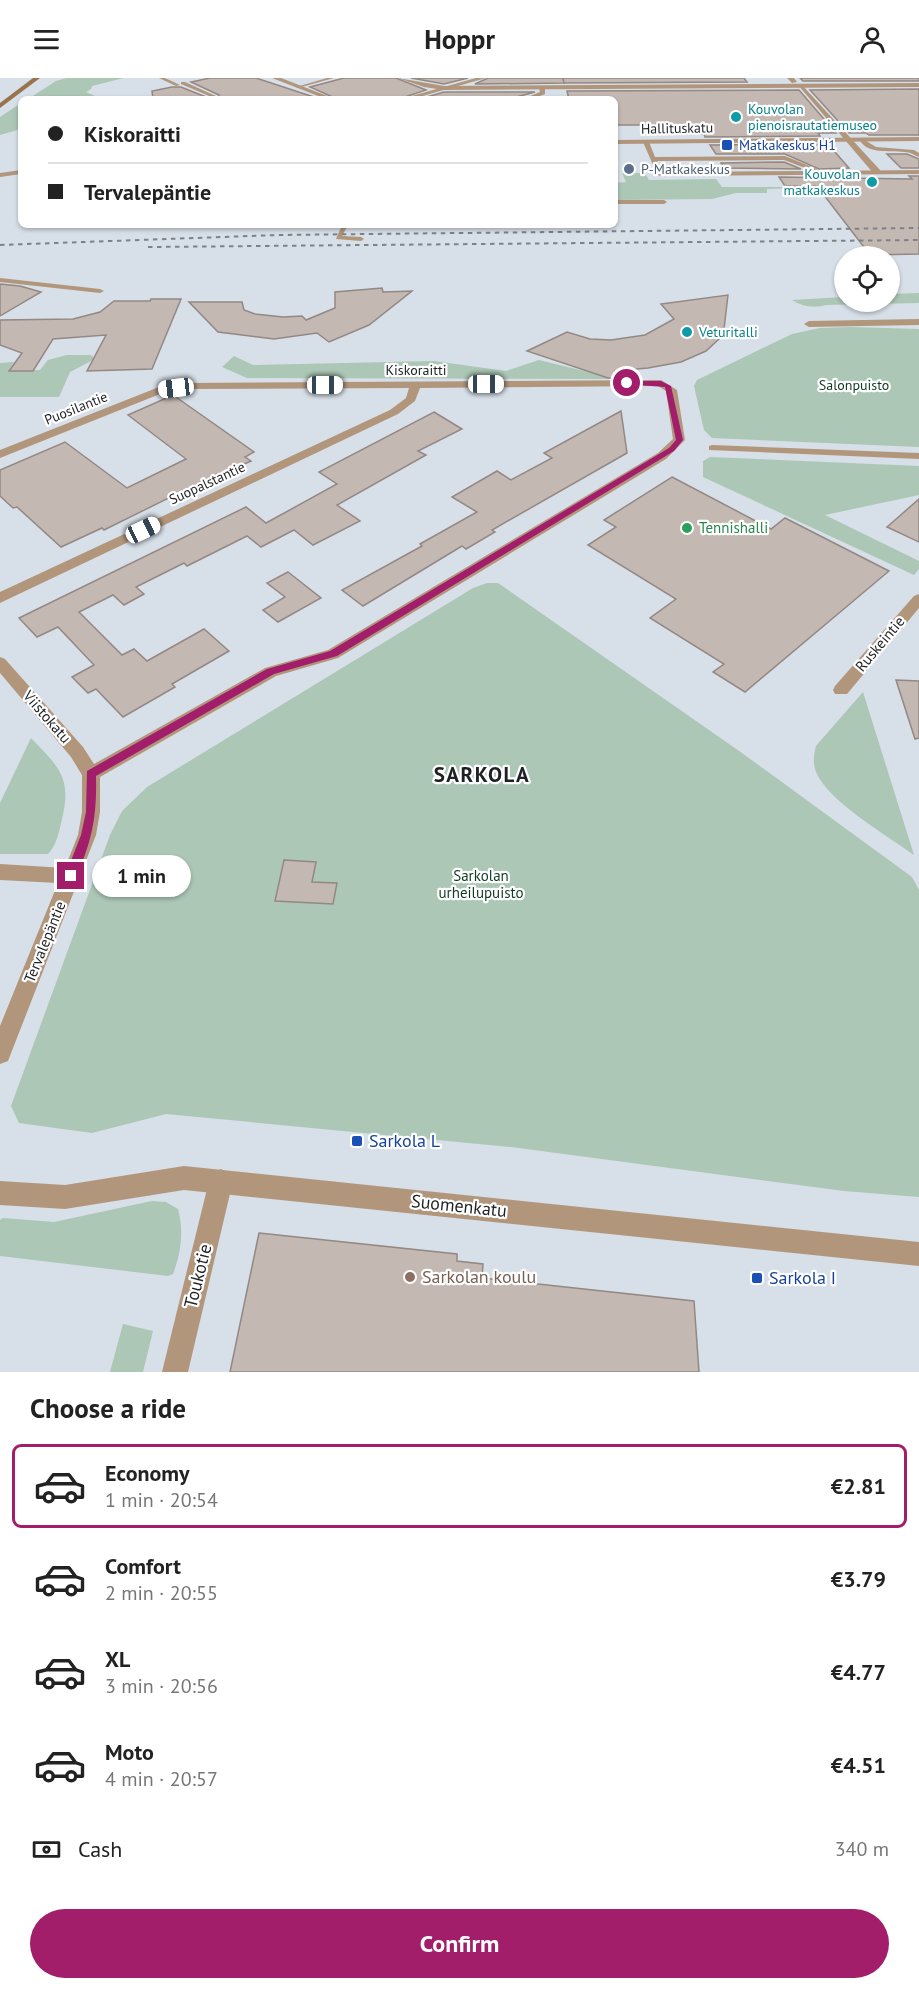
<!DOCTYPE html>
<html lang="en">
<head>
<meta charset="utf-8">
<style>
  body { margin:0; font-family:"PT Sans",sans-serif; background:#f2f2f2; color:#222; height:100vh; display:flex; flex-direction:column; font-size:22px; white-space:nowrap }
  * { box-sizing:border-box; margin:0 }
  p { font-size:20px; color:#767676 }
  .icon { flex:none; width:33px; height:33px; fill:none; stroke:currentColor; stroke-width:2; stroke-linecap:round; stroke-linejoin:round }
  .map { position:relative; height:1294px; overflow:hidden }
  .panel { display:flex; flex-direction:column; background:#fff; flex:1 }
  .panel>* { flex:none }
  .hud { position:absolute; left:18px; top:18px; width:600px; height:132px; border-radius:9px; box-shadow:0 2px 4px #0004; display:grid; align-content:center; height:132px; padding:0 30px; background:#fff }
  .buttons { position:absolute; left:834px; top:168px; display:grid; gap:12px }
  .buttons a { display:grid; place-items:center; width:66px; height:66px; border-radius:50%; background:#fff; box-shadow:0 2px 4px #0004; font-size:30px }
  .end { position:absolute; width:27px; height:27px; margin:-14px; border:8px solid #a21d6a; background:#fff; box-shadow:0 0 0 3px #fff }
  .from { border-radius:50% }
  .bubble { position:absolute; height:42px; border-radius:21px; background:#fff; box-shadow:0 2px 4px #0004; font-size:20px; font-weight:800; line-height:42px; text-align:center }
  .car { position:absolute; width:18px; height:36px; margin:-18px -9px; border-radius:8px; box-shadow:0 0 4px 2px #0007; background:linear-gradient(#fff 24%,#345 0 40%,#fff 0 76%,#345 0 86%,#fff 0) }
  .hud b { display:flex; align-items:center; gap:21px; height:57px; font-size:22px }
  .hud b+b { border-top:2px solid #e0e0e0 }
  .hud i { width:15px; height:15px; background:#222 }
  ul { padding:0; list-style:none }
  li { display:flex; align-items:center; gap:18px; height:84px; margin:0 12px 9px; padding:0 18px; border:3px solid transparent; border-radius:9px }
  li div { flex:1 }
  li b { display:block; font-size:22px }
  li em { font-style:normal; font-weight:800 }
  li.on { border-color:#a21d6a }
  li>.icon { width:54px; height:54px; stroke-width:1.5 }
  h2 { padding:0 30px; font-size:27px; line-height:72px }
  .pay { display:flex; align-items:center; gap:15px; height:66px; padding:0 30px; font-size:22px }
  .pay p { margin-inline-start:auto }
  .cta { display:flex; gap:12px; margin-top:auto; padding:12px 30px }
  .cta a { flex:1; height:69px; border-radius:36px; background:#a21d6a; color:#fff; font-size:24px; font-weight:800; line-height:69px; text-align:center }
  header { display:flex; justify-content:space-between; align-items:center; height:78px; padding:0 30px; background:#fff; font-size:27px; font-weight:800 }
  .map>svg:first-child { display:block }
  .green { fill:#acc7b5 }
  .building { fill:#c4b8b3; stroke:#938883; stroke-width:1.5 }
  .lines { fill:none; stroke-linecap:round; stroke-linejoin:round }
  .service { fill:#b2967c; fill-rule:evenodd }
  .pedestrian { fill:#b2967c; fill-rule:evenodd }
  .minor { fill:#b2967c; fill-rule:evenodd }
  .tertiary { fill:#b2967c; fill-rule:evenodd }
  .secondary { fill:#9a724b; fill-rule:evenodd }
  .rail { stroke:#7d8289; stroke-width:2; stroke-dasharray:4.5 4.5; stroke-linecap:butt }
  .route { fill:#a21d6a }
  .culture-dot { fill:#0f9aa8; stroke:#fff; stroke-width:2 }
  .transit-dot { fill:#1a4fb4; stroke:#fff; stroke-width:2 }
  .service-dot { fill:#5c6f8a; stroke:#fff; stroke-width:2 }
  .leisure-dot { fill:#2e9e5b; stroke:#fff; stroke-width:2 }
  .education-dot { fill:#8d6e63; stroke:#fff; stroke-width:2 }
  .labels { text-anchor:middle; stroke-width:4.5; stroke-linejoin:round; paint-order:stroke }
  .far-culture-label { font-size:14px; fill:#0d838f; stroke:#fff; text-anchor:start }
  .far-street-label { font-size:14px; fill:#1e2024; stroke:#fff }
  .far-transit-label { font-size:14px; fill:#164399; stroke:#fff; text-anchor:start }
  .far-service-label { font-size:14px; fill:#4e5e75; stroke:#fff; text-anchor:start }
  .far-park-label { font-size:14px; fill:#0f3b23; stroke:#fff }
  .leisure-label { font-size:15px; fill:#27864d; stroke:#fff; text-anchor:start }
  .street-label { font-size:15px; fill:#1e2024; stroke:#fff }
  .park-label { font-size:15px; fill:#0f3b23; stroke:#fff }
  .near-transit-label { font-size:18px; fill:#164399; stroke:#fff; text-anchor:start }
  .near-street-label { font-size:18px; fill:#1e2024; stroke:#fff }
  .near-education-label { font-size:18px; fill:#785e54; stroke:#fff; text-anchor:start }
  .district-label { font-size:21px; font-weight:bold; letter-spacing:1.5px; fill:#1e2024; stroke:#fff }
</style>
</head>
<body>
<header><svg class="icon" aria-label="menu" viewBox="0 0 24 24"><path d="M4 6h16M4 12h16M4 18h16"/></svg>Hoppr<svg class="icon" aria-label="person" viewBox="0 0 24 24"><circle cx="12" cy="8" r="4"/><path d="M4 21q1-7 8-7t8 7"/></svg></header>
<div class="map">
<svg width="919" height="1294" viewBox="0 0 919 1294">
  <rect width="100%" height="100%" fill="#d7dfe8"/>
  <g class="green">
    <path d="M67,0H124L92,8L91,11L86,14L102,21H28L56,3Z"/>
    <path d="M21,25V51L0,57V39Z"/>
    <path d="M622,95H645L649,102L716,101L722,109H818L767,111V115H736L712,121L615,122V105L626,104Z"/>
    <path d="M919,215V225L826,227C813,230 803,229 792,222L844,219V224H890V216Z"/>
    <path d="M851,249L919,251V369L712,360L704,352L694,308L697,302L792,256L820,250Z"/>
    <path d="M67,277H91L95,281L70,294L59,319H0V285L14,284L9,292H40L48,282Z"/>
    <path d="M234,278L253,287L434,283L506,293L539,282L617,301L247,300L222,289Z"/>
    <path d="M710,379L919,388V417L825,437L919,483V491L914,497L703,399V383Z"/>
    <path d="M487,505H498L742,675L912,799L919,812V1119L844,1113L511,1069L166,1036L92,1055L19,1045L11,1028L110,757L122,733L147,709L473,510Z"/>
    <path d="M863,614L914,777C888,758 824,721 815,691C813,683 814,675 816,668Z"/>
    <path d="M31,660C59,689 72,700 62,741C59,754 57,766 48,776H0V725Z"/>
    <path d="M152,1123L166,1124L178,1131C184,1153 181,1175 173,1196L168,1198L0,1178V1142L3,1140L54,1144Z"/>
    <path d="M123,1246L153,1253L143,1294H110Z"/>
  </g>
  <g class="building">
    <path d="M210,0H256L320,21H219V17L191,4Z"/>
    <path d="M344,0H396L426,12L399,21H337L310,9Z"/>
    <path d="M411,0H468L444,6Z"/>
    <path d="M488,0H563L564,5L475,6Z"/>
    <path d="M563,0H744L747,4L564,5Z"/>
    <path d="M800,0H919V3H803Z"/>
    <path d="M172,9H181L211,21H153L152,13Z"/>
    <path d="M919,11V57H869L866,55H849L810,12Z"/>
    <path d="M799,12L836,55H818L820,58L705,59L704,56H677L672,47H615V21H569L567,13Z"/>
    <path d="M444,14H535L509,21H420Z"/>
    <path d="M828,66L849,90L819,91L785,76H716L710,67Z"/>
    <path d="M887,76H907L919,81V90H901Z"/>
    <path d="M784,84L801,91L724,90L721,85Z"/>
    <path d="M909,98H919V176L870,177L817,108H785L779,99L912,101Z"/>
    <path d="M0,206L20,208L41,214L0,238Z"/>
    <path d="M382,210L383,214L412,213L369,247L329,264L317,255L274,261L218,254L189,224H242L244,232L255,236L283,239L302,238L306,242L335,230V214Z"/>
    <path d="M728,217L724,251L721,259L706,273L681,284L648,290L615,293L616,300H608L527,273L567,254L590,261L611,262L645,257L674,241L661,226Z"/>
    <path d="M151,221H181L152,291L87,293L106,257L53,261L33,293H9L22,275L0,267V242L73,241L100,234L114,223H150Z"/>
    <path d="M173,317L254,374L245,379L251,383L219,397L217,396L104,452L102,450L61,469L17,429L13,430L0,418V392L65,364L127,410L186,381L128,337Z"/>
    <path d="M621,333L627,375L492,452L495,454L466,471L462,468L363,528L342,512L422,468L420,466L477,434L452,419L497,393L511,402L552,380L544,375Z"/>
    <path d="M434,334L462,351L418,373L426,377L337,427L360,443L313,467L294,452L261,469L247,458L187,488L184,485L136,509L144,516L124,527L113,517L79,534L122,577L134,571L147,583L204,551L229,573L172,606L175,609L123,639L96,611L88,615L72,599L94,587L58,549L37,559L19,540L246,429L266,445L337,406L319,394Z"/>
    <path d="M672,399L771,451L785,440L889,493L745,614L713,594L724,586L650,540L676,521L588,467L616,449L604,442Z"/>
    <path d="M919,421V464L887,449Z"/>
    <path d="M288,494L321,520L278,544L263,532L285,519L267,505Z"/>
    <path d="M896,602L919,603V660L915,661Z"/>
    <path d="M284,782L316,784L312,804L337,805L333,826L275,823Z"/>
    <path d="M259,1155L457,1176V1183L483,1186L482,1200L694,1223L699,1294H230Z"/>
  </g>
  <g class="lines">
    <g class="service">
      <path d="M159,0H165L180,7L176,8Z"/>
      <path d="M327,0H334L298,10L296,9Z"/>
      <path d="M181,4H185L218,19L214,20L181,6Z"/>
      <path d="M859,61H863L876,69L914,72L919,75V79C914,77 910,74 905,74C889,72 867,77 859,61Z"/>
      <path d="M646,62L649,64L655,79L785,78L817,91V93L919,92V96L660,98L657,96L643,64ZM784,82L813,93L662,94L657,83Z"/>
      <path d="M615,122H664L667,124L664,126H615Z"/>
      <path d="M342,147H348L342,158L361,159L364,161L361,163L336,161Z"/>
      <path d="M0,200L100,211L104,213L100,215L0,204Z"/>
      <path d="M712,367L919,375V381L709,372V368Z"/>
    </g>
    <path class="pedestrian" d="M787,0H794L797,4L792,5Z"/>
    <g class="minor">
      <path d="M476,0H486L412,21H401Z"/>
      <path d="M798,7H802L880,92V96H874Z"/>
      <path d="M542,8L545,10V16L532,21H523L540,14L539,10Z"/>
      <path d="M21,92V96L0,99V95Z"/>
      <path d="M919,241V247L809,249L804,246L809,243Z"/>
      <path d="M661,302L677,312L685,362L666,381L338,580L276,598L100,699V734L96,757L8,983L0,986V948L58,805L0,802V786L65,790L78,757L82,734V697L71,679L0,595V579L5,581L83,669L94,686L265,590L328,572L658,375L673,361L666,313L658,308L420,310L415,323L398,336L0,525V514L390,332L406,320L409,310L188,311L165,314L0,380V372L159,309L188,305Z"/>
      <path d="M919,516V530L847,616H835L833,612L835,608L914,518Z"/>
      <path d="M221,1091L229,1095L233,1103L188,1294H162L209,1103L213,1095Z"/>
    </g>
    <g class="tertiary">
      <path d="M272,0H281L335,21H326Z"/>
      <path d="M398,0L444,8L919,5V9L444,12L424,9Z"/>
      <path d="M919,59V63L615,66V62Z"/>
      <path d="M184,1088L919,1164V1188L184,1112L65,1131L0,1127V1103L65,1107Z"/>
    </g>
    <path class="secondary" d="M33,0H40L0,30V25Z"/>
    <g class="rail">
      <path d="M0,167L278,157L919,150"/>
      <path d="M148,169L919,162"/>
    </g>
  </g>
  <path class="route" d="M627,303H661L671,308L683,362L674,373L337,578L274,596L96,698C97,739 92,764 75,801H67L65,798L81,757L86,734L87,693L267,591L330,573L669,370L676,362L665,309L624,306Z"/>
  <g class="culture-dot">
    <circle cx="736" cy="39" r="6"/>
    <circle cx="872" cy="104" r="6"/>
    <circle cx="687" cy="254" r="6"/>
  </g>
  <g class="transit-dot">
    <rect x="721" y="61" width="12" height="12" rx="3"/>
    <rect x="351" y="1057" width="12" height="12" rx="3"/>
    <rect x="751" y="1194" width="12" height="12" rx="3"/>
  </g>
  <circle class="service-dot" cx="629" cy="91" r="6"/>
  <circle class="leisure-dot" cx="687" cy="450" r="6"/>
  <circle class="education-dot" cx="410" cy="1199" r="6"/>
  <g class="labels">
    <g class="far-culture-label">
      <text x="748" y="36">Kouvolan<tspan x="748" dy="16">pienoisrautatiemuseo</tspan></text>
      <text x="860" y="101" text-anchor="end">Kouvolan<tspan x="860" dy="16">matkakeskus</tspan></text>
      <text x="699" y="259">Veturitalli</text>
    </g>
    <g class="far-street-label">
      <text transform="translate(677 50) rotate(-1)" y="5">Hallituskatu</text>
      <text x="416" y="297">Kiskoraitti</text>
      <text transform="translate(76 330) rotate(-22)" y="5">Puosilantie</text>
      <text transform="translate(207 405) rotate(-25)" y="5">Suopalstantie</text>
    </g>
    <g class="far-transit-label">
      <text x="739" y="72">Matkakeskus H1</text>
    </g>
    <g class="far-service-label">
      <text x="641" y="96">P-Matkakeskus</text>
    </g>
    <g class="far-park-label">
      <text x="854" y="312">Salonpuisto</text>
    </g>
    <g class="leisure-label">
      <text x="699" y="455">Tennishalli</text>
    </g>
    <g class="street-label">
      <text transform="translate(880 566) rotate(-50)" y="5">Ruskeintie</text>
      <text transform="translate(47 639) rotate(49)" y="5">Viistokatu</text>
      <text transform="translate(45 864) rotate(-68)" y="5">Tervalepäntie</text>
    </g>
    <g class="park-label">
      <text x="481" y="803">Sarkolan<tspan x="481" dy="17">urheilupuisto</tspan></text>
    </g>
    <g class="near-transit-label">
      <text x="369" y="1069">Sarkola L</text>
      <text x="769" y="1206">Sarkola I</text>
    </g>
    <g class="near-street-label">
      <text transform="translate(459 1128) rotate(6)" y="6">Suomenkatu</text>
      <text transform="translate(198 1198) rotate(-76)" y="6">Toukotie</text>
    </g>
    <g class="near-education-label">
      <text x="422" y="1205">Sarkolan koulu</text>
    </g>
    <g class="district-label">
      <text x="482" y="704">SARKOLA</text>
    </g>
  </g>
</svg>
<div class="buttons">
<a><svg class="icon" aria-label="locate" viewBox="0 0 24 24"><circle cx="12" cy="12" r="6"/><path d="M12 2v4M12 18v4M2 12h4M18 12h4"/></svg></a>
</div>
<i class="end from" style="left:627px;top:305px"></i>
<i class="end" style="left:71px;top:798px"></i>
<div class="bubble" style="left:92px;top:777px;width:99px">1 min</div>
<i class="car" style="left:486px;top:306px;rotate:90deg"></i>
<i class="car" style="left:325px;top:307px;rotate:90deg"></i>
<i class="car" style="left:176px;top:310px;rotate:263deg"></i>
<i class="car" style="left:143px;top:452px;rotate:65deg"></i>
<div class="hud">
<b><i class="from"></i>Kiskoraitti</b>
<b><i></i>Tervalepäntie</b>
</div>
</div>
<section class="panel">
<h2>Choose a ride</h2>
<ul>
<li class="on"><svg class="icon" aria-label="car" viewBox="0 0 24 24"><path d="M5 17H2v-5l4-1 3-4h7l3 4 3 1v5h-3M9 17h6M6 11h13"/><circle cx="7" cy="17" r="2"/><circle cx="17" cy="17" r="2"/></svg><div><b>Economy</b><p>1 min · 20:54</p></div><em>€2.81</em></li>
<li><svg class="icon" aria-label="car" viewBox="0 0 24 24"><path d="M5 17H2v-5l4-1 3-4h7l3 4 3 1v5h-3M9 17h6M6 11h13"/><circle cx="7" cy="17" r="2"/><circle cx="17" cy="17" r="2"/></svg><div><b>Comfort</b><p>2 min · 20:55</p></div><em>€3.79</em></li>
<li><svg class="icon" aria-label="car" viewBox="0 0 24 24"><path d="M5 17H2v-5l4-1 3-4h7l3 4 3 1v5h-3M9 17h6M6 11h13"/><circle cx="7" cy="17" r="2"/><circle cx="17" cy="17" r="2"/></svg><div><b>XL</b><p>3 min · 20:56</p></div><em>€4.77</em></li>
<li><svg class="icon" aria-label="car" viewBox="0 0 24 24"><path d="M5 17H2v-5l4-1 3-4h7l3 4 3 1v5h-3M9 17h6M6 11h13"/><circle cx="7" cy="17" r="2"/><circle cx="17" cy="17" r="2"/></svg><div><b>Moto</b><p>4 min · 20:57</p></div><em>€4.51</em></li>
</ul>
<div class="pay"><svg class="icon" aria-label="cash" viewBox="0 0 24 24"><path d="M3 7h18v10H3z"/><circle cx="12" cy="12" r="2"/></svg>Cash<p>340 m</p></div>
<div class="cta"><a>Confirm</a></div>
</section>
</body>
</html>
